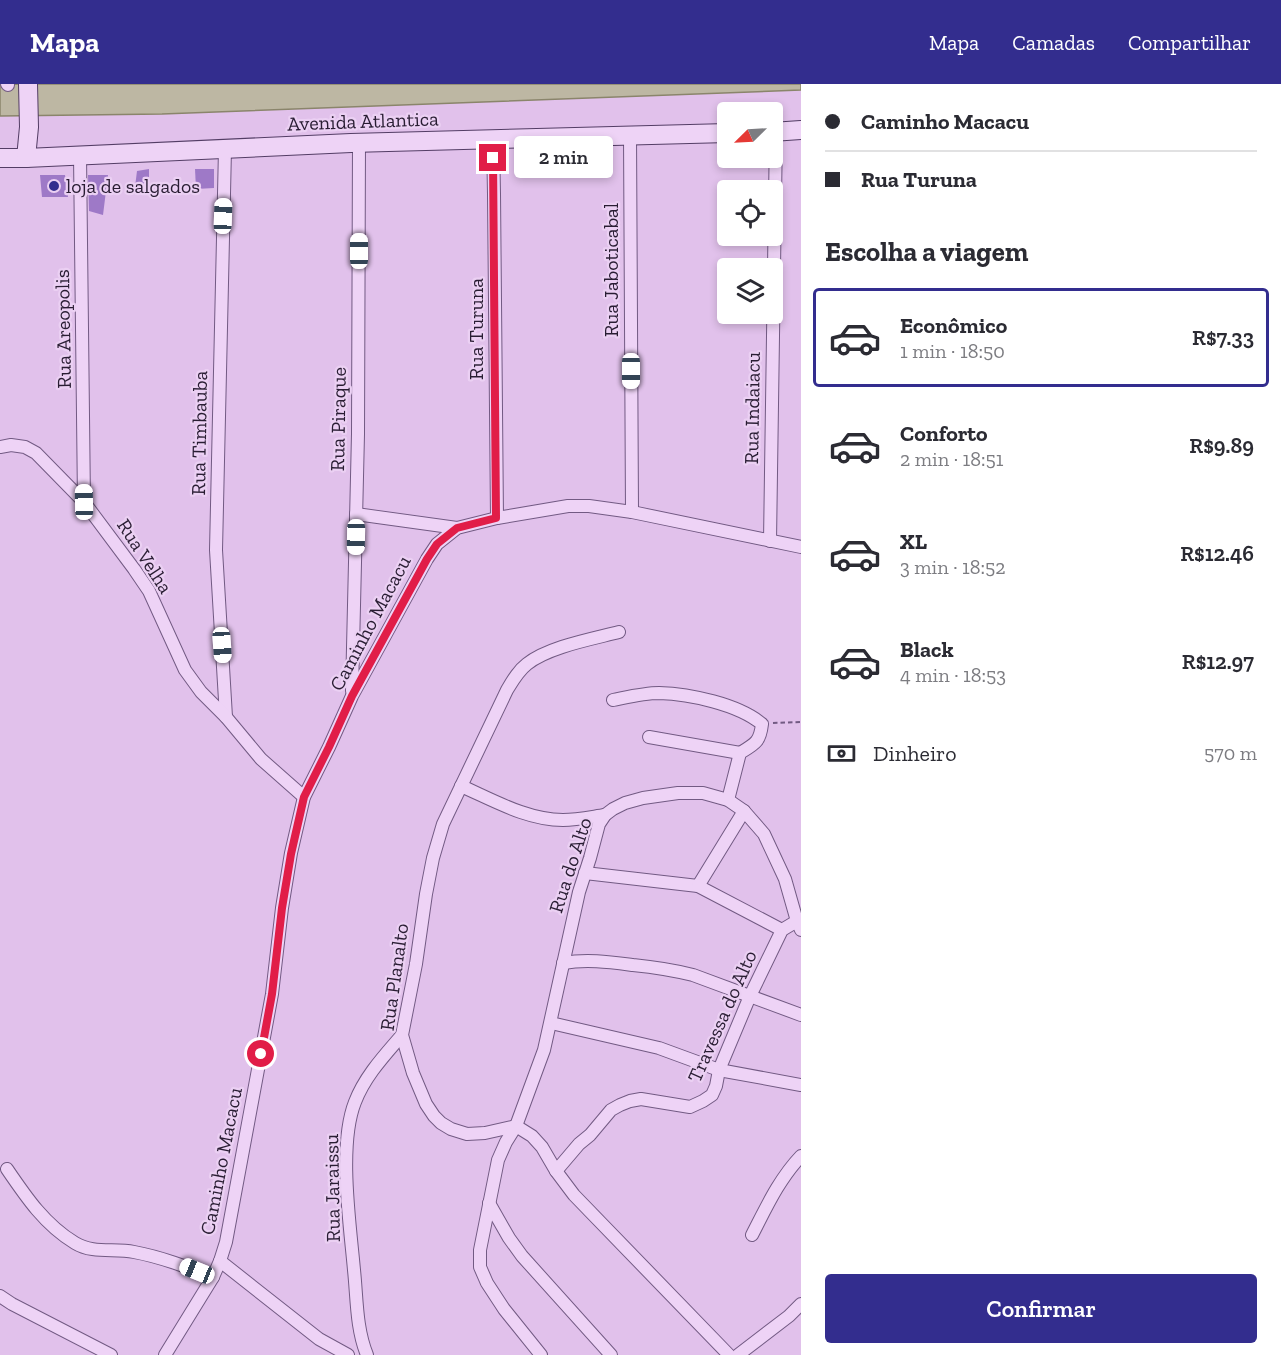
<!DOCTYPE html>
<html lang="pt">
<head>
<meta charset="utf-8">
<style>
  body { margin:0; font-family:"Zilla Slab",serif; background:#f7f7f7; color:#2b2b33; height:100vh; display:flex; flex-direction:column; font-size:22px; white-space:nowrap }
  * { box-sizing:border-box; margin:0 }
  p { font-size:20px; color:#7c7c81 }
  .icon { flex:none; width:33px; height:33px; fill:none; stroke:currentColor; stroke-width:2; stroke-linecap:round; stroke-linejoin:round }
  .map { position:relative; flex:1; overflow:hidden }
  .drawer { display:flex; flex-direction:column; background:#fff; width:480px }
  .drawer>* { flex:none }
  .hud { display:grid; align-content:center; height:132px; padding:0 24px; background:#fff }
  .needle { width:39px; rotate:246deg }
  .fabs { position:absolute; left:717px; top:18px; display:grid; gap:12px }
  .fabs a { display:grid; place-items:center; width:66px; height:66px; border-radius:6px; background:#fff; box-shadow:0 3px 9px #0003; font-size:30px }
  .end { position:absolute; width:27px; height:27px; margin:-14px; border:8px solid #e11d48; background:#fff; box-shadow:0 0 0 3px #fff }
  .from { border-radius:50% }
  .bubble { position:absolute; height:42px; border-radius:6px; background:#fff; box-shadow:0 3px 9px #0003; font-size:20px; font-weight:600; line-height:42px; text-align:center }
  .car { position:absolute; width:18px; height:36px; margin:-18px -9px; border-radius:8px; box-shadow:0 0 4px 2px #0007; background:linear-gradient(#fff 24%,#345 0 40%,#fff 0 76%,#345 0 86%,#fff 0) }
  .hud b { display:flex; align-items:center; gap:21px; height:57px; font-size:22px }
  .hud b+b { border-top:2px solid #e1e1e2 }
  .hud i { width:15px; height:15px; background:#2b2b33 }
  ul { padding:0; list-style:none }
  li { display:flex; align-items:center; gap:18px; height:99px; margin:0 12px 9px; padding:0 12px; border:3px solid transparent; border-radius:6px }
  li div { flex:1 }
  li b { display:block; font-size:22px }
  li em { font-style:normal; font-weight:600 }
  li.active { border-color:#332d8e }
  li>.icon { width:54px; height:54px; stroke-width:1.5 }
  h2 { padding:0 24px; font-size:27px; line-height:72px }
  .pay { display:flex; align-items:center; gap:15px; height:66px; padding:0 24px; font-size:22px }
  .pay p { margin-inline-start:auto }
  .cta { display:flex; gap:12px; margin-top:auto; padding:12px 24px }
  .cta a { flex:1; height:69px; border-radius:6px; background:#332d8e; color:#fff; font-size:24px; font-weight:600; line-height:69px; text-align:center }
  header { display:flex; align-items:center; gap:36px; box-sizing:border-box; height:84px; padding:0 30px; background:#332d8e; color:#fff }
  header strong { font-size:28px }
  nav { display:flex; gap:33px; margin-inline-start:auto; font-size:21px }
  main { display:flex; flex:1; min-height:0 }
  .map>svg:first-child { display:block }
  .water { fill:#bdb7a3; stroke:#8a856b; stroke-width:1.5 }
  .building { fill:#9e79c7 }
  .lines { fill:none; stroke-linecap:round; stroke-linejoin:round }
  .street-casing { stroke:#725a83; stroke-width:14 }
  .secondary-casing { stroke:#533d65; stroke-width:20 }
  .path { stroke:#725a83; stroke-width:2; stroke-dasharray:4.5 3; stroke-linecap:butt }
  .street { stroke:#eed3f6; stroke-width:12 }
  .secondary { stroke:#eed3f6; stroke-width:18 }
  .route { stroke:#e11d48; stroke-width:8 }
  .poi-dot { fill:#332d8e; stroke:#ebd0f3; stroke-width:2 }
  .labels { text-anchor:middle; stroke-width:4.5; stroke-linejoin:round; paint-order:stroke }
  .street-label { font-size:20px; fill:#291d33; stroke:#ebd0f3 }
  .poi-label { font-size:20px; fill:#291d33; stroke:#ebd0f3; text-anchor:start }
</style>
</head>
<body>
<header>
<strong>Mapa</strong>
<nav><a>Mapa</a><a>Camadas</a><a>Compartilhar</a></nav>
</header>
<main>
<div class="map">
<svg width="801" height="1271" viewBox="0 0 801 1271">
  <rect width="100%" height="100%" fill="#e1c1eb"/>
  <path class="water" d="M21,0H801V6L162,30L0,32V1Z"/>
  <g class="building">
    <path d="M149,85V102L135,103L137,87Z"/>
    <path d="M195,85H214V104L196,105Z"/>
    <path d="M40,91H65L68,113H42Z"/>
    <path d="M88,91H108L103,131L89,127Z"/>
  </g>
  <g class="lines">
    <defs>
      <g id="street">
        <path d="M7,0L8,1"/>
        <path d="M630,51L632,428"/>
        <path d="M493,55L494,110L497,434"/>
        <path d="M225,65L216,466L226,633"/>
        <path d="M80,71L84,418"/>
        <path d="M0,363L11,361L25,363L36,369L84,418L134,485L149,507L185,586L201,608L226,633L261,675L304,713"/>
        <path d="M356,430L457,444"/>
        <path d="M770,457L776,47"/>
        <path d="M619,548C592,555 548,563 527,580C518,587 513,596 507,606L443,740L433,774L426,810L416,880L402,951L413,989L426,1020L434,1032L441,1039L451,1045L467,1050L485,1049L516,1042L532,1052L542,1063L556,1087L574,1111L729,1271"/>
        <path d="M352,607L358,350L359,59"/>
        <path d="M613,616C628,613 644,609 659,609C690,610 738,620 762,640C760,658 755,660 740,669L728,716"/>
        <path d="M649,653L740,669"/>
        <path d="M461,702C493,716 527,736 563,736C577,736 591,733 605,731"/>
        <path d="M585,789L698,802L782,846"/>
        <path d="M698,802L744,727"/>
        <path d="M563,879C587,875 609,878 633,881C653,883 673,886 693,891L801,931"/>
        <path d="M551,939L659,964L719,986L801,1001"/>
        <path d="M7,1085C26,1113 45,1141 75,1159C93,1170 114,1164 134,1168C161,1173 187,1183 213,1193"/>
        <path d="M556,1087L579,1060L590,1051L611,1026L620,1021L630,1017L641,1015L690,1023L703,1017L712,1011L716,1002L719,986L750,912L782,846L797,837"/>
        <path d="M489,1119L509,1154L522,1172L611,1271"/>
        <path d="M752,1151C766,1124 779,1095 801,1072"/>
        <path d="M220,1177L319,1255L348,1271"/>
        <path d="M0,1212L12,1220L111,1271"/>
        <path d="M165,1271L213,1193L220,1177L226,1158L272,910L282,824L291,769L304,713L329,663L352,612L427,475L437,460L457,444L497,434L568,422H589L632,428L801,463"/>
        <path d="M367,1271C356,1244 357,1214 354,1186C350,1140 338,1061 355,1018C365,992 384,972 402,951"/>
        <path d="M541,1271L504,1225L487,1199L480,1183V1166L498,1076L506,1058L516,1042L544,966L579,808L590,774L599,740L605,731L613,725L625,719L643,714L678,709H703L728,716L744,727L764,750L785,795L797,837L801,846"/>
        <path d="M738,1271L789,1232L801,1220"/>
      </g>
      <g id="secondary">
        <path d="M772,48L801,46"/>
        <path d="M0,74H26L351,59L728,49"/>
        <path d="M26,74L29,43L28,0"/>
      </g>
    </defs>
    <use href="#street" class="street-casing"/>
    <use href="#secondary" class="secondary-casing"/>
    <path class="path" d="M773,639L801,638"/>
    <use href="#street" class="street"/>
    <use href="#secondary" class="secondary"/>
  </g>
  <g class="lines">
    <path class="route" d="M261,970L272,910L282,824L291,770L304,713L329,663L352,612L427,475L437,460L457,444L496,434L493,74"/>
  </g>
  <circle class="poi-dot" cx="54" cy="102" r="6"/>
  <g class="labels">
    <g class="street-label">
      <text transform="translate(363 37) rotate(-2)" y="7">Avenida Atlantica</text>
      <text transform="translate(611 186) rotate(-90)" y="7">Rua Jaboticabal</text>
      <text transform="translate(63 245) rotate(-91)" y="7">Rua Areopolis</text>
      <text transform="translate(476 245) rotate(-90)" y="7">Rua Turuna</text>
      <text transform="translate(752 324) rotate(-89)" y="7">Rua Indaiacu</text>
      <text transform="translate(338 335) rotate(-89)" y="7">Rua Piraque</text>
      <text transform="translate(199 349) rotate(-89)" y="7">Rua Timbauba</text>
      <text transform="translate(145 472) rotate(57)" y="7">Rua Velha</text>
      <text transform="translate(370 539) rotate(-62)" y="7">Caminho Macacu</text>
      <text transform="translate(570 781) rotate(-72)" y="7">Rua do Alto</text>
      <text transform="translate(394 893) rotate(-82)" y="7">Rua Planalto</text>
      <text transform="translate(722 932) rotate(-66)" y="7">Travessa do Alto</text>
      <text transform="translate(221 1077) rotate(-79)" y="7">Caminho Macacu</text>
      <text transform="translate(332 1104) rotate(-91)" y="7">Rua Jaraissu</text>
    </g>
    <g class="poi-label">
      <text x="66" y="109">loja de salgados</text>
    </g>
  </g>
</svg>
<div class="fabs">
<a><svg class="needle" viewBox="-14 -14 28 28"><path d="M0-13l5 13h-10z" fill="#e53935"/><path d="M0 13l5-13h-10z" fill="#7c7c81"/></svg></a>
<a><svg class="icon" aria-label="locate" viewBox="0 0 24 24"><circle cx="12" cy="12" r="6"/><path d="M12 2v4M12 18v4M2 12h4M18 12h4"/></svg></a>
<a><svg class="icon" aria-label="layers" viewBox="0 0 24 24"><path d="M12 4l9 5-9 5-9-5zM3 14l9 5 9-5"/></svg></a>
</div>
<i class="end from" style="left:261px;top:970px"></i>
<i class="end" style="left:493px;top:74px"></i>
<div class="bubble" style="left:514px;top:52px;width:99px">2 min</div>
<i class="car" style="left:223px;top:132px;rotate:2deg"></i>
<i class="car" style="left:359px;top:167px;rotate:0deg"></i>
<i class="car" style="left:631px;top:287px;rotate:180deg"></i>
<i class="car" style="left:84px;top:418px;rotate:359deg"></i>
<i class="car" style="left:356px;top:453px;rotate:181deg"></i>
<i class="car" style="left:222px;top:561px;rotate:176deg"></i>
<i class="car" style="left:197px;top:1187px;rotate:292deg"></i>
</div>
<section class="drawer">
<div class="hud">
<b><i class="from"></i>Caminho Macacu</b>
<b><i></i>Rua Turuna</b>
</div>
<h2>Escolha a viagem</h2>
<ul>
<li class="active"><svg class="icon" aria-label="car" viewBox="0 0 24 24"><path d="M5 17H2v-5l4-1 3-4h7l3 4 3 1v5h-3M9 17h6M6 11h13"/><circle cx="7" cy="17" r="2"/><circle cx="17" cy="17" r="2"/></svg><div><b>Econômico</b><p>1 min · 18:50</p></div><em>R$7.33</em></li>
<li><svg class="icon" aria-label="car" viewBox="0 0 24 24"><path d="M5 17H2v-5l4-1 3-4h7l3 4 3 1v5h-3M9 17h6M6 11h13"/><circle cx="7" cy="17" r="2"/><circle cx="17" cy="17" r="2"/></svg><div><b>Conforto</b><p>2 min · 18:51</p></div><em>R$9.89</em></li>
<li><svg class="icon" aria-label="car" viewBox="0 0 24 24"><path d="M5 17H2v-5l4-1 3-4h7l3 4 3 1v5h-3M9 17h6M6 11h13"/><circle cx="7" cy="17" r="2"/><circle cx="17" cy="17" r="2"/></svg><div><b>XL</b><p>3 min · 18:52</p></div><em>R$12.46</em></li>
<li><svg class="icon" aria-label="car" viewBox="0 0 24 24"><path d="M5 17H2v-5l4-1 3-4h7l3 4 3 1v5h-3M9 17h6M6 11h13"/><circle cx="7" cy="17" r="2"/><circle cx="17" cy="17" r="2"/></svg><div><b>Black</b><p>4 min · 18:53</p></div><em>R$12.97</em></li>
</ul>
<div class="pay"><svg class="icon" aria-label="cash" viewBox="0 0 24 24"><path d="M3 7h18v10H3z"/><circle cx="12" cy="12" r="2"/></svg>Dinheiro<p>570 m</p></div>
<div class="cta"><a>Confirmar</a></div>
</section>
</main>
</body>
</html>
